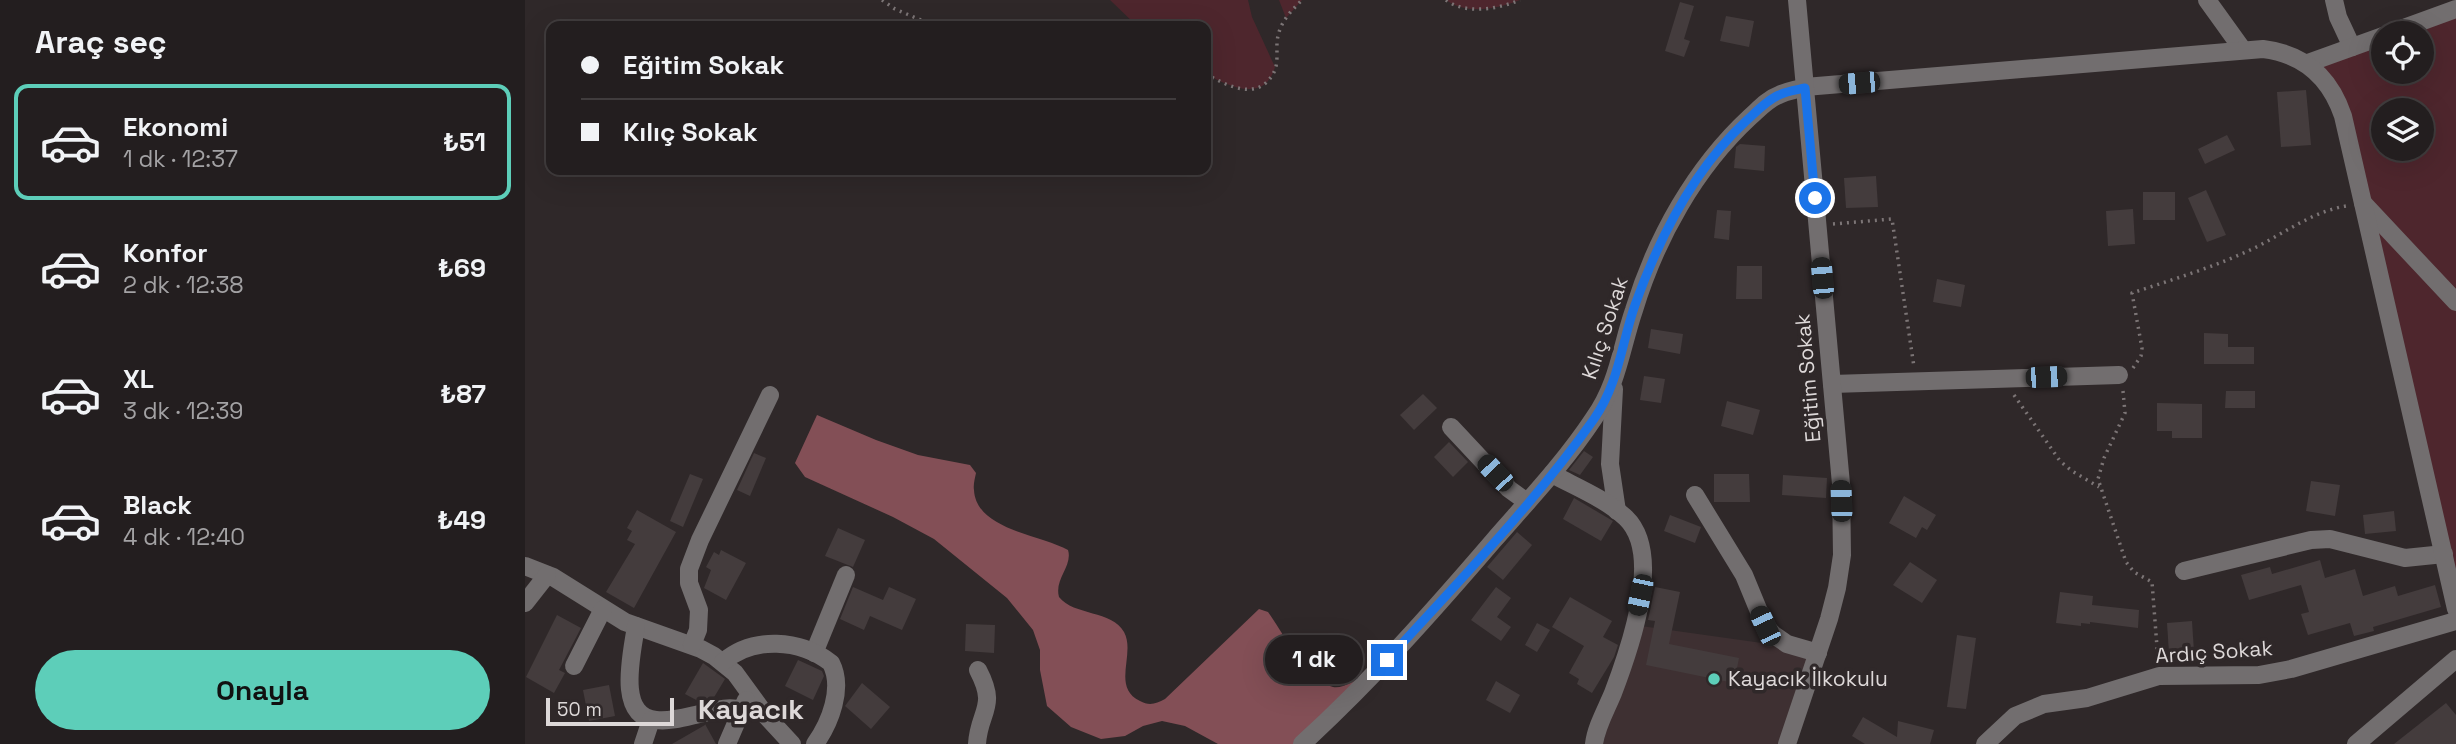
<!DOCTYPE html>
<html lang="tr">
<head>
<meta charset="utf-8">
<style>
  body { margin:0; font-family:"Space Grotesk",sans-serif; background:#2b2728; color:#f1f3f6; height:100vh; display:flex; flex-direction:column; font-size:26px; white-space:nowrap }
  * { box-sizing:border-box; margin:0 }
  p { font-size:23px; color:#a3a2a4 }
  .icon { flex:none; width:38px; height:38px; fill:none; stroke:currentColor; stroke-width:2; stroke-linecap:round; stroke-linejoin:round }
  .map { position:relative; flex:1; overflow:hidden }
  .panel { display:flex; flex-direction:column; background:#231e1f; width:525px }
  .panel>* { flex:none }
  .top-card { position:absolute; left:21px; top:21px; width:665px; height:154px; border-radius:14px; box-shadow:0 7px 28px #0002,0 0 0 2px #403c3d; display:grid; align-content:center; height:154px; padding:0 35px; background:#231e1f }
  .fabs { position:absolute; left:1846px; top:21px; display:grid; gap:14px }
  .fabs a { display:grid; place-items:center; width:63px; height:63px; border-radius:50%; background:#231e1f; box-shadow:0 7px 28px #0002,0 0 0 2px #403c3d; font-size:35px }
  .scale { position:absolute; left:21px; bottom:18px; width:128px; box-sizing:border-box; padding-left:7px; border:4px solid #ddd8d8; border-top:0; font-size:19px; line-height:24px; white-space:nowrap; color:#ddd8d8; -webkit-text-stroke:5px #2f2829; paint-order:stroke }
  .end { position:absolute; width:32px; height:32px; margin:-16px; border:9px solid #1a73e8; background:#fff; box-shadow:0 0 0 4px #fff }
  .from { border-radius:50% }
  .bubble { position:absolute; height:49px; border-radius:24px; background:#231e1f; box-shadow:0 7px 28px #0002,0 0 0 2px #403c3d; font-size:23px; font-weight:800; line-height:49px; text-align:center }
  .car { position:absolute; width:21px; height:42px; margin:-21px -10px; border-radius:9px; box-shadow:0 0 5px 2px #0007; background:linear-gradient(#222 24%,#8ab4d8 0 40%,#222 0 76%,#8ab4d8 0 86%,#222 0) }
  .top-card b { display:flex; align-items:center; gap:24px; height:66px; font-size:26px }
  .top-card b+b { border-top:2px solid #403c3d }
  .top-card i { width:18px; height:18px; background:#f1f3f6 }
  ul { padding:0; list-style:none }
  li { display:flex; align-items:center; gap:21px; height:116px; margin:0 14px 10px; padding:0 21px; border:4px solid transparent; border-radius:14px }
  li div { flex:1 }
  li b { display:block; font-size:26px }
  li em { font-style:normal; font-weight:800 }
  li.on { border-color:#5dceb9 }
  li>.icon { width:63px; height:63px; stroke-width:1.5 }
  h2 { padding:0 35px; font-size:32px; line-height:84px }
  .action { display:flex; gap:14px; margin-top:auto; padding:14px 35px }
  .action a { flex:1; height:80px; border-radius:42px; background:#5dceb9; color:#111; font-size:28px; font-weight:800; line-height:80px; text-align:center }
  main { display:flex; flex:1; min-height:0 }
  .map>svg:first-child { display:block }
  .built { fill:#3e3032 }
  .green { fill:#4e262d; fill-rule:evenodd }
  .forest { fill:#834f56 }
  .building { fill:#443c3d }
  .lines { fill:none; stroke-linecap:round; stroke-linejoin:round }
  .path { stroke:#7c7576; stroke-width:3.5; stroke-dasharray:2 5; stroke-linecap:butt }
  .minor { stroke:#726e6f; stroke-width:18 }
  .route { stroke:#1a73e8; stroke-width:9 }
  .poi-dot { fill:#5dceb9; stroke:#2f2829; stroke-width:2.5 }
  .labels { text-anchor:middle; stroke-width:7; stroke-linejoin:round; paint-order:stroke }
  .street-label { font-size:21px; fill:#ddd8d8; stroke:#2f2829 }
  .poi-label { font-size:21px; fill:#ddd8d8; stroke:#2f2829; text-anchor:start }
  .district-label { font-size:28px; font-weight:bold; fill:#ddd8d8; stroke:#2f2829 }
</style>
</head>
<body>
<main>
<section class="panel">
<h2>Araç seç</h2>
<ul>
<li class="on"><svg class="icon" aria-label="car" viewBox="0 0 24 24"><path d="M5 17H2v-5l4-1 3-4h7l3 4 3 1v5h-3M9 17h6M6 11h13"/><circle cx="7" cy="17" r="2"/><circle cx="17" cy="17" r="2"/></svg><div><b>Ekonomi</b><p>1 dk · 12:37</p></div><em>₺51</em></li>
<li><svg class="icon" aria-label="car" viewBox="0 0 24 24"><path d="M5 17H2v-5l4-1 3-4h7l3 4 3 1v5h-3M9 17h6M6 11h13"/><circle cx="7" cy="17" r="2"/><circle cx="17" cy="17" r="2"/></svg><div><b>Konfor</b><p>2 dk · 12:38</p></div><em>₺69</em></li>
<li><svg class="icon" aria-label="car" viewBox="0 0 24 24"><path d="M5 17H2v-5l4-1 3-4h7l3 4 3 1v5h-3M9 17h6M6 11h13"/><circle cx="7" cy="17" r="2"/><circle cx="17" cy="17" r="2"/></svg><div><b>XL</b><p>3 dk · 12:39</p></div><em>₺87</em></li>
<li><svg class="icon" aria-label="car" viewBox="0 0 24 24"><path d="M5 17H2v-5l4-1 3-4h7l3 4 3 1v5h-3M9 17h6M6 11h13"/><circle cx="7" cy="17" r="2"/><circle cx="17" cy="17" r="2"/></svg><div><b>Black</b><p>4 dk · 12:40</p></div><em>₺49</em></li>
</ul>
<div class="action"><a>Onayla</a></div>
</section>
<div class="map">
<svg width="1931" height="744" viewBox="0 0 1931 744">
  <rect width="100%" height="100%" fill="#2f2829"/>
  <path class="built" d="M1109,625L1244,644L1249,635L1293,653L1262,744H1069Z"/>
  <g class="green">
    <path d="M585,0H723L727,17L750,67C740,104 703,86 681,74V26H612Z"/>
    <path d="M754,0H777L761,18Z"/>
    <path d="M921,0H995C973,9 941,15 921,0Z"/>
    <path d="M1931,9V609L1818,116L1783,63L1858,36V72H1897V33H1865ZM1858,110H1897V149H1858Z"/>
  </g>
  <path class="forest" d="M292,415L351,440L393,455L445,465L451,473C450,478 448,485 449,490C451,530 517,535 543,550C548,566 529,579 534,597C549,616 587,610 599,632C611,654 586,687 615,701C624,706 631,704 640,699L734,609L743,612C758,633 783,682 808,687C818,689 830,680 839,675L777,744H693L660,726L637,721L618,726L600,736L576,739L546,727L522,706L515,670V650L508,630L482,598L409,539L368,517L280,477L270,463Z"/>
  <g class="building">
    <path d="M1155,2L1169,6L1159,39L1165,41L1159,57L1140,51Z"/>
    <path d="M1201,16L1229,21L1224,47L1195,41Z"/>
    <path d="M1781,90L1786,145L1756,147L1752,92Z"/>
    <path d="M1702,135L1710,150L1680,164L1673,149Z"/>
    <path d="M1215,144L1240,146L1239,171L1209,168L1211,147Z"/>
    <path d="M1351,176L1353,207L1321,208L1319,178Z"/>
    <path d="M1681,190L1701,235L1682,242L1663,198Z"/>
    <rect x="1618" y="192" width="32" height="28"/>
    <path d="M1608,209L1610,244L1583,246L1581,211Z"/>
    <path d="M1192,210L1206,211L1204,240L1189,238Z"/>
    <path d="M1212,266H1237V299H1211Z"/>
    <path d="M1412,279L1440,285L1436,307L1408,302Z"/>
    <path d="M1126,329L1158,334L1155,354L1123,348Z"/>
    <path d="M1679,333L1703,334V347H1729V364H1679Z"/>
    <path d="M1119,376L1140,379L1136,403L1115,400Z"/>
    <path d="M1701,391H1730V408H1700Z"/>
    <path d="M898,394L912,408L889,430L875,415Z"/>
    <path d="M1202,401L1235,410L1228,435L1196,426Z"/>
    <path d="M1632,403L1677,404V438H1647V431H1632Z"/>
    <path d="M924,442L943,462L928,477L909,457Z"/>
    <path d="M1059,451L1068,457L1055,475L1044,470Z"/>
    <path d="M229,453L241,458L225,496L212,490Z"/>
    <path d="M165,474L178,479L158,527L145,521Z"/>
    <path d="M1189,474H1224L1225,502H1189Z"/>
    <path d="M1258,475L1302,478L1301,498L1257,495Z"/>
    <path d="M1786,481L1815,485L1810,516L1781,511Z"/>
    <path d="M1379,496L1411,515L1402,530L1397,527L1391,538L1364,523Z"/>
    <path d="M1049,498L1088,521L1076,541L1038,519Z"/>
    <path d="M112,510L151,532L109,608L81,592L110,544L102,540L107,531L102,528Z"/>
    <path d="M1869,511L1871,531L1840,534L1838,515Z"/>
    <path d="M1145,515L1176,527L1170,543L1139,531Z"/>
    <path d="M313,528L340,540L328,567L300,556Z"/>
    <path d="M992,532L1007,545L978,580L962,567Z"/>
    <path d="M196,550L221,563L201,600L179,588L186,570L181,567L189,552L194,555Z"/>
    <path d="M1795,560L1800,578L1830,569L1838,596L1870,586L1873,596L1910,585L1916,607L1848,627L1849,631L1829,636L1825,623L1783,635L1776,614L1784,612L1776,585L1724,600L1716,575L1745,567L1747,574Z"/>
    <path d="M1385,562L1412,580L1397,603L1368,585Z"/>
    <path d="M328,587L358,600L364,587L391,599L377,630L345,616L339,630L315,619Z"/>
    <path d="M971,587L986,598L972,617L986,627L976,641L946,620Z"/>
    <path d="M1130,587L1155,592L1144,644L1214,658L1209,683L1121,665L1130,621L1123,620Z"/>
    <path d="M1535,592L1568,596L1567,605L1614,610L1613,628L1565,622V624L1556,623V626L1531,623Z"/>
    <path d="M1045,597L1087,621L1078,637L1093,645L1089,657L1067,693L1052,684L1054,679L1044,673L1059,646L1027,627Z"/>
    <path d="M32,615L56,628L34,670L40,673L29,693L1,677Z"/>
    <path d="M1667,621L1669,652L1644,653L1642,623Z"/>
    <path d="M1012,623L1025,630L1012,652L1000,645Z"/>
    <path d="M441,624L470,625L469,653L440,651Z"/>
    <path d="M1432,635L1451,638L1441,709L1422,707Z"/>
    <path d="M273,660L297,671L299,676L288,700L260,686Z"/>
    <path d="M178,663L200,679L188,699L175,702L160,694Z"/>
    <path d="M971,681L995,695L985,713L961,700Z"/>
    <path d="M337,683L365,707L346,729L320,706Z"/>
    <path d="M84,685L90,716L64,721L58,690Z"/>
    <path d="M1921,703L1931,715V744H1869Z"/>
    <path d="M1338,717L1372,737L1373,721L1409,730L1405,744H1340L1327,736Z"/>
    <path d="M180,724L191,744H147L180,725Z"/>
  </g>
  <g class="lines">
    <g class="path">
      <path d="M357,0L370,9L403,23L568,26"/>
      <path d="M921,0C941,15 973,9 995,0"/>
      <path d="M681,74C701,85 732,102 748,74C755,62 750,48 753,36C756,21 767,10 777,0"/>
      <path d="M1308,224L1367,219L1389,367"/>
      <path d="M1608,368L1616,356L1617,348L1607,293C1646,280 1686,268 1723,251C1756,236 1785,212 1821,206"/>
      <path d="M1598,391L1600,413L1579,458L1573,479L1601,562L1609,572L1627,582L1633,660"/>
      <path d="M1489,395L1535,461L1547,471L1574,487"/>
    </g>
    <g class="minor">
      <path d="M1682,0L1718,50"/>
      <path d="M1809,0L1813,17L1827,47"/>
      <path d="M1865,33L1931,9"/>
      <path d="M1783,63L1858,36"/>
      <path d="M1838,203L1931,302"/>
      <path d="M1307,384L1594,375"/>
      <path d="M1089,389L1085,464L1092,511"/>
      <path d="M926,427L984,489L1002,502"/>
      <path d="M1027,474C1051,487 1081,499 1101,518C1139,555 1104,651 1088,693C1081,710 1071,727 1069,744"/>
      <path d="M1170,495L1219,575L1240,626L1249,635L1262,644L1293,653"/>
      <path d="M0,566L28,577L100,622L176,649L189,656L210,673L242,717L267,744"/>
      <path d="M1659,571L1786,540L1805,539L1880,558L1919,554"/>
      <path d="M0,603L22,575"/>
      <path d="M111,626C107,654 91,716 131,720C147,722 164,716 179,713C191,710 204,706 216,710"/>
      <path d="M167,645L173,630L174,610L164,583V569L175,540L245,395"/>
      <path d="M289,653L321,575"/>
      <path d="M198,662C228,636 275,639 306,663C319,688 305,723 290,744"/>
      <path d="M49,666L78,609"/>
      <path d="M118,744L126,720"/>
      <path d="M202,744L221,700"/>
      <path d="M452,744C454,710 473,708 453,670"/>
      <path d="M777,744C846,681 908,611 969,540C1003,501 1040,462 1069,418C1093,384 1096,348 1109,310C1131,238 1170,168 1225,117C1234,109 1243,99 1254,95C1262,91 1271,90 1280,87L1738,49C1779,54 1805,77 1818,116L1931,609"/>
      <path d="M1262,744L1304,619L1312,588L1317,555L1316,484L1272,0"/>
      <path d="M1460,744L1490,716L1519,704L1562,698L1634,676L1734,675L1766,669L1931,621"/>
      <path d="M1831,744L1931,659"/>
    </g>
  </g>
  <g class="lines">
    <path class="route" d="M862,660C933,582 1008,505 1069,419C1094,383 1096,345 1110,305C1134,238 1168,170 1221,121C1231,112 1242,100 1254,95C1262,91 1271,90 1280,88L1290,198"/>
  </g>
  <circle class="poi-dot" cx="1189" cy="679" r="7"/>
  <g class="labels">
    <g class="street-label">
      <text transform="translate(1080 328) rotate(-72)" y="7">Kılıç Sokak</text>
      <text transform="translate(1283 378) rotate(-95)" y="7">Eğitim Sokak</text>
      <text transform="translate(1689 652) rotate(-4)" y="7">Ardıç Sokak</text>
    </g>
    <g class="poi-label">
      <text x="1203" y="686">Kayacık İlkokulu</text>
    </g>
    <g class="district-label">
      <text x="226" y="719">Kayacık</text>
    </g>
  </g>
</svg>
<div class="fabs">
<a><svg class="icon" aria-label="locate" viewBox="0 0 24 24"><circle cx="12" cy="12" r="6"/><path d="M12 2v4M12 18v4M2 12h4M18 12h4"/></svg></a>
<a><svg class="icon" aria-label="layers" viewBox="0 0 24 24"><path d="M12 4l9 5-9 5-9-5zM3 14l9 5 9-5"/></svg></a>
</div>
<div class="scale">50 m</div>
<i class="end from" style="left:1290px;top:198px"></i>
<i class="end" style="left:862px;top:660px"></i>
<div class="bubble" style="left:740px;top:635px;width:98px">1 dk</div>
<i class="car" style="left:1334px;top:83px;rotate:265deg"></i>
<i class="car" style="left:1297px;top:278px;rotate:355deg"></i>
<i class="car" style="left:1521px;top:377px;rotate:88deg"></i>
<i class="car" style="left:970px;top:473px;rotate:317deg"></i>
<i class="car" style="left:1316px;top:501px;rotate:358deg"></i>
<i class="car" style="left:1115px;top:595px;rotate:192deg"></i>
<i class="car" style="left:1240px;top:626px;rotate:335deg"></i>
<div class="top-card">
<b><i class="from"></i>Eğitim Sokak</b>
<b><i></i>Kılıç Sokak</b>
</div>
</div>
</main>
</body>
</html>
